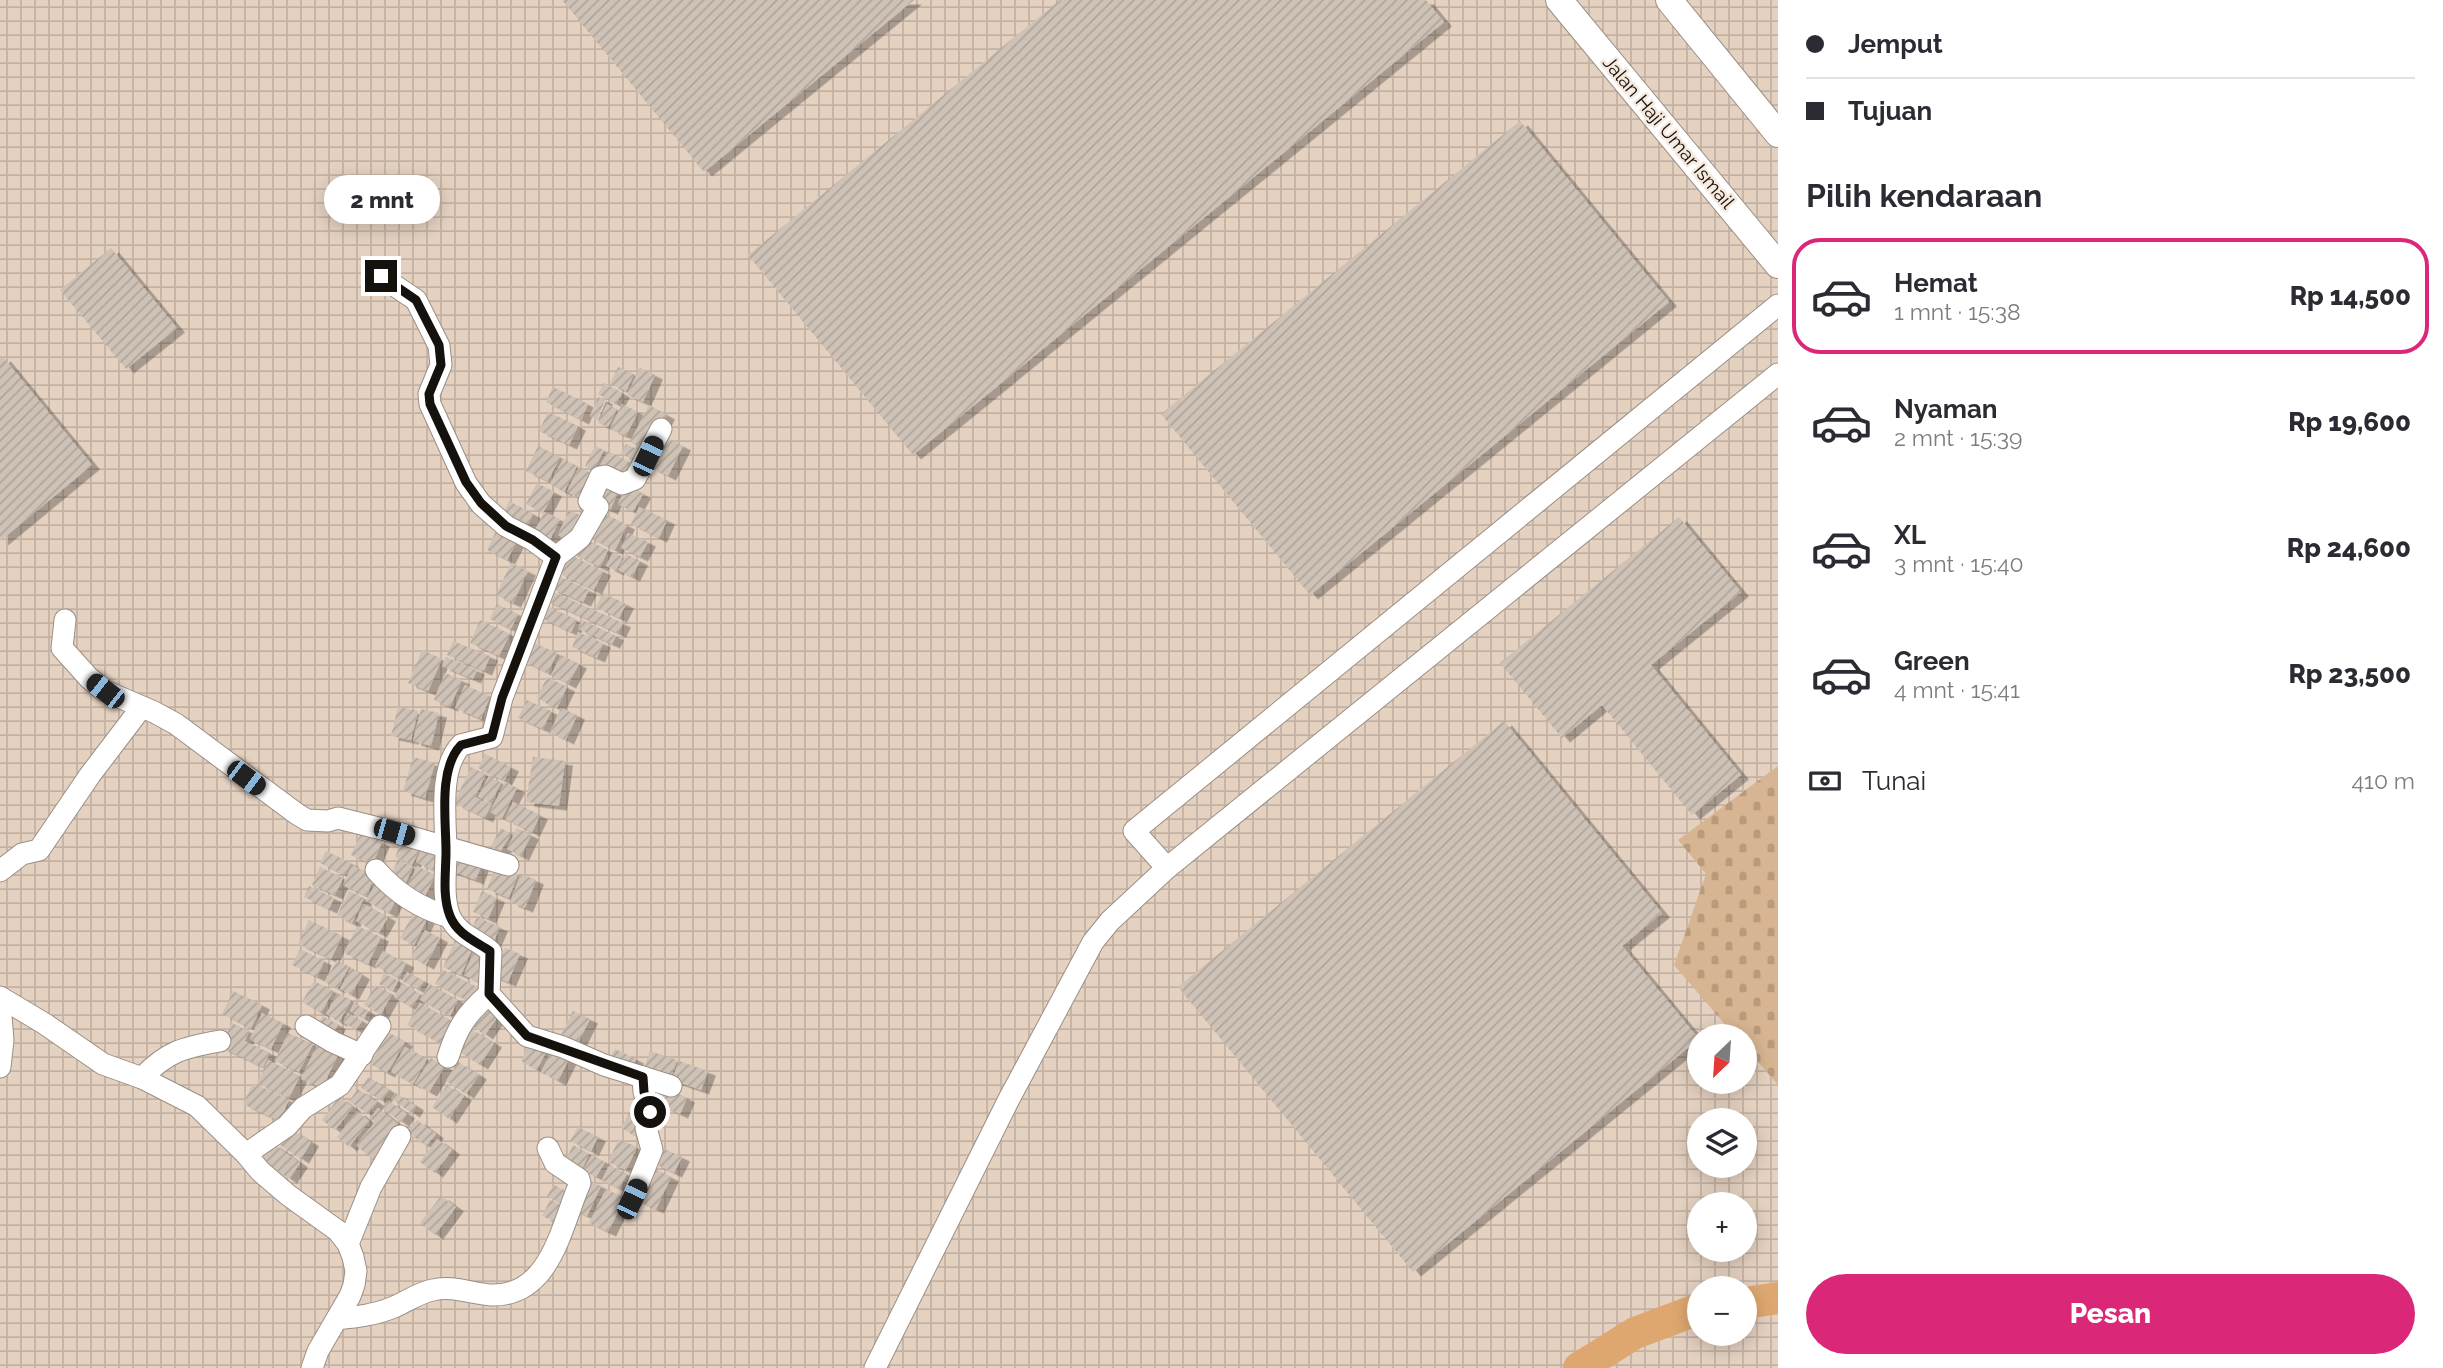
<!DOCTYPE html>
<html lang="id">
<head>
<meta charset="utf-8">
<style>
  body { margin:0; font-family:Raleway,sans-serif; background:#f2f2f3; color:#2b2b33; height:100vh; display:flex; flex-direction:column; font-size:26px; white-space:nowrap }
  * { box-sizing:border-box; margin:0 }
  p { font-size:23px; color:#7c7c81 }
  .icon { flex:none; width:38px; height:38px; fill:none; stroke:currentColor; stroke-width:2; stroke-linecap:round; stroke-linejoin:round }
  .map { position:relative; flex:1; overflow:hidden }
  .sheet { display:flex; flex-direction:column; background:#fff; width:665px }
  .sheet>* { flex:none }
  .hud { display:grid; align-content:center; height:154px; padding:0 28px; background:#fff }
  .needle { width:46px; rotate:205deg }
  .buttons { position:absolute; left:1687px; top:1024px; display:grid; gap:14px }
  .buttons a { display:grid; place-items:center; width:70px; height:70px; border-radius:50%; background:#fff; box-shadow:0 4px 18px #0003; font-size:35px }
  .end { position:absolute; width:32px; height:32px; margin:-16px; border:9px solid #15110d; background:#fff; box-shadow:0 0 0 4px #fff }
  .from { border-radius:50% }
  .bubble { position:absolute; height:49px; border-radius:24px; background:#fff; box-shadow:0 4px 18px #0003; font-size:23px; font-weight:800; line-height:49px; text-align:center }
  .car { position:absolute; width:21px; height:42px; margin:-21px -10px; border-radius:9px; box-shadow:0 0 5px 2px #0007; background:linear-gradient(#222 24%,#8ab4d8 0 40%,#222 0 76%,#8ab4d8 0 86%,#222 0) }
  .hud b { display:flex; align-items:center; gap:24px; height:66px; font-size:26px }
  .hud b+b { border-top:2px solid #e1e1e2 }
  .hud i { width:18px; height:18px; background:#2b2b33 }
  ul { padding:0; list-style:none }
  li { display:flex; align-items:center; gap:21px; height:116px; margin:0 14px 10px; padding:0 14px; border:4px solid transparent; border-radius:28px }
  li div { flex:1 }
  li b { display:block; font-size:26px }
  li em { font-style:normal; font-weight:800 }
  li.selected { border-color:#db2777 }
  li>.icon { width:63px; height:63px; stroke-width:1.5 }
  h2 { padding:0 28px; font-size:32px; line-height:84px }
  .pay { display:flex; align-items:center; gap:18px; height:77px; padding:0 28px; font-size:26px }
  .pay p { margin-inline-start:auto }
  .primary-button { display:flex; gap:14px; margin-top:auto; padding:14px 28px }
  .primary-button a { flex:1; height:80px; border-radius:42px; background:#db2777; color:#fff; font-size:28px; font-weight:800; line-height:80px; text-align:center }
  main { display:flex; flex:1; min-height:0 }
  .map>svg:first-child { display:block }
  .industrial { fill:url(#industrial-grid); fill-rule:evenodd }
  .cemetery { fill:url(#cemetery-stones) }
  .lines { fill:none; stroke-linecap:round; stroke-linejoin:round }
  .river { stroke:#dea770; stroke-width:32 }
  .building { fill:url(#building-hatch); filter:url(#shadow) }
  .minor-casing { stroke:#9b8f84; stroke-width:23 }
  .major-casing { stroke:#9b8f84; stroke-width:28 }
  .minor { stroke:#fff; stroke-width:21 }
  .major { stroke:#fff; stroke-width:26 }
  .route { stroke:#15110d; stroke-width:9 }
  .labels { text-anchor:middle; stroke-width:5; stroke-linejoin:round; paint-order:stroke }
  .street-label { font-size:19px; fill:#15110d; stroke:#f6e9dd }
</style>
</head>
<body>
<main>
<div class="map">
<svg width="1778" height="1368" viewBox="0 0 1778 1368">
  <defs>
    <pattern id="industrial-grid" width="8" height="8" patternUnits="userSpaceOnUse" patternTransform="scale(1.75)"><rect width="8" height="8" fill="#e4d1c0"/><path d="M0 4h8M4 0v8" fill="none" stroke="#c3b2a4"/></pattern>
    <pattern id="cemetery-stones" width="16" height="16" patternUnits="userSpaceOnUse" patternTransform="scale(1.75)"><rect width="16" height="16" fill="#d8b592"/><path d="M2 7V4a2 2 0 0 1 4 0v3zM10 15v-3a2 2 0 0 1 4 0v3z" fill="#b89b7d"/></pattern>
    <pattern id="building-hatch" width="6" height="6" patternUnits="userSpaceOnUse" patternTransform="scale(1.75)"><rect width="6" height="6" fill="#cec1b6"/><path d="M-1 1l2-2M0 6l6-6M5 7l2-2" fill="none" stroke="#b0a59b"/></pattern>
    <filter id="shadow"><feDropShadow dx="8" dy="4.5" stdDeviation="0" flood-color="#0004"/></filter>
  </defs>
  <rect width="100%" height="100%" fill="#e9dcd0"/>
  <path class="industrial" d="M0,0H1778V1368H0ZM1699,1036H1745V1082H1699ZM1699,1120H1745V1166H1699ZM1699,1204H1745V1250H1699ZM1699,1288H1745V1334H1699Z"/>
  <path class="cemetery" d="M1778,766V1085L1745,1047V1036H1735L1674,965L1706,874L1678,840Z"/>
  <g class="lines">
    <g class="river">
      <path d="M1745,1303L1778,1298"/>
      <path d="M1579,1368L1635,1333L1699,1309"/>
    </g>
  </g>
  <g class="building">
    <path d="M562,0H914L704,172Z"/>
    <path d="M1060,0H1426L1444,22L913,455L748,255Z"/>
    <path d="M1520,121L1669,302L1310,595L1161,414Z"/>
    <path d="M111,248L177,328L126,369L60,290Z"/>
    <path d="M3,357L92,465L0,541V359Z"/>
    <path d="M618,367L634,374L626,391L610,384Z"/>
    <path d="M640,368L655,375L643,402L627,395Z"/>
    <path d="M604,383L622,393L616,404L598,394Z"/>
    <path d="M553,387L588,404L581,420L546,402Z"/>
    <path d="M598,397L605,400L597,420L590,416Z"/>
    <path d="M607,404L617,409L608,427L598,423Z"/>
    <path d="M622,404L638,412L626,436L610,429Z"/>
    <path d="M649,405L667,415L648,451L630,442Z"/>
    <path d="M548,412L578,426L569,445L539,431Z"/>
    <path d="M665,437L683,446L668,476L650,467Z"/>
    <path d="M626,444L645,453L640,463L621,454Z"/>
    <path d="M538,446L560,457L548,481L526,471Z"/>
    <path d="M595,446L604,450L593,471L585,466Z"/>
    <path d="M608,451L630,463L620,480L598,469Z"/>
    <path d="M563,459L577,466L564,492L550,484Z"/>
    <path d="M579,467L595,475L584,500L567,492Z"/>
    <path d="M604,479L621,486L610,510L594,503Z"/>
    <path d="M537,483L554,492L543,513L526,504Z"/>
    <path d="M627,485L643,494L633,512L618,504Z"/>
    <path d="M509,501L533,514L527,526L503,514Z"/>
    <path d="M639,507L667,520L659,538L631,524Z"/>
    <path d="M569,510L586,518L574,543L558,535Z"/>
    <path d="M599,511L627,525L615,550L587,536Z"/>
    <path d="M544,512L560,519L548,544L532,537Z"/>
    <path d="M1679,517L1741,592L1651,665L1741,775L1692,815L1602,705L1562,738L1500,663Z"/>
    <path d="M496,531L517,541L507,560L487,550Z"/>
    <path d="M628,533L648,542L640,557L621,548Z"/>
    <path d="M585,539L608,550L600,567L577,556Z"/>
    <path d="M613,552L623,557L616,571L606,566Z"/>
    <path d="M568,554L603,571L594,590L558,573Z"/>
    <path d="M626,554L640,561L632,577L618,570Z"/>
    <path d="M511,563L528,571L513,603L496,595Z"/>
    <path d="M556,575L589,590L583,602L550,588Z"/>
    <path d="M549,590L623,623L618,633L545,600Z"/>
    <path d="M603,593L626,604L619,618L596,607Z"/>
    <path d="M497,604L518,614L511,629L490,619Z"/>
    <path d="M545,605L577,620L571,632L539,617Z"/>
    <path d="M480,620L510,634L499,656L470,643Z"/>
    <path d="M582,620L616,636L612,644L578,629Z"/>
    <path d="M578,632L603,643L597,658L572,647Z"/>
    <path d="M453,641L490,656L484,671L447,655Z"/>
    <path d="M532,642L557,653L548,673L523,661Z"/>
    <path d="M422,650L442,659L428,691L408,683Z"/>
    <path d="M561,655L579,664L568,684L551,675Z"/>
    <path d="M446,657L477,670L473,679L442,666Z"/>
    <path d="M445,673L462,680L450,707L434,700Z"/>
    <path d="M547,677L567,687L557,708L537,698Z"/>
    <path d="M465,685L490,696L481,719L455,708Z"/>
    <path d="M527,700L551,711L543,729L518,718Z"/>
    <path d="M398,707L418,711L411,740L391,736Z"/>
    <path d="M561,708L577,715L566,740L550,732Z"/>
    <path d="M421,709L439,713L431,746L413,741Z"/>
    <path d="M1504,721L1662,913L1622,946L1699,1039L1413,1272L1178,987Z"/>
    <path d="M485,754L511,767L504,781L478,768Z"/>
    <path d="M413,757L435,763L425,798L403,791Z"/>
    <path d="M533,757L565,761L559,806L526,802Z"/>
    <path d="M471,767L486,774L475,797L491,805L485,818L454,803Z"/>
    <path d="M489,776L501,783L491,803L478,797Z"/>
    <path d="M505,782L517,788L502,818L490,812Z"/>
    <path d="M513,802L540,815L532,832L505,819Z"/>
    <path d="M501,828L511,834L500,852L491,846Z"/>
    <path d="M517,828L531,835L521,856L507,849Z"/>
    <path d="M361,833L382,842L372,865L351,855Z"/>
    <path d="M404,836L422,844L412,865L395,857Z"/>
    <path d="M423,845L443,854L435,871L416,862Z"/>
    <path d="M326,851L351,863L345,875L320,863Z"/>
    <path d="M455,853L482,863L476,880L448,870Z"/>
    <path d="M398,860L413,867L403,888L388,880Z"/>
    <path d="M352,865L375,877L366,896L343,885Z"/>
    <path d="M417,866L435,875L423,901L405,892Z"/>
    <path d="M496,866L518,874L509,898L487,889Z"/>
    <path d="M320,867L343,878L335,895L312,885Z"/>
    <path d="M521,874L536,880L525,908L510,902Z"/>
    <path d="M309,886L334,898L329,909L304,897Z"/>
    <path d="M374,886L397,898L389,913L366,901Z"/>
    <path d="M349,891L364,898L352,923L337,916Z"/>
    <path d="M482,891L497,898L488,919L473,912Z"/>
    <path d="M364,904L388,917L379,933L356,921Z"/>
    <path d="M415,910L428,917L414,945L400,938Z"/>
    <path d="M477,917L500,927L492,945L469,935Z"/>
    <path d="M309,920L342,936L331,959L298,944Z"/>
    <path d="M357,926L381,937L368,964L344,953Z"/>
    <path d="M425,930L440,938L426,965L411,957Z"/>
    <path d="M456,939L473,947L461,975L443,967Z"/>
    <path d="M475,948L490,954L478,982L464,975Z"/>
    <path d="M505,948L520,954L508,982L493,976Z"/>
    <path d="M300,949L324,961L317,977L292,965Z"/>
    <path d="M383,951L406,963L399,978L375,966Z"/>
    <path d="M337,960L349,967L337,989L325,982Z"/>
    <path d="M351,968L362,975L351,995L340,989Z"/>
    <path d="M443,970L481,989L474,1003L435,984Z"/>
    <path d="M407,972L424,981L419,990L402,981Z"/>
    <path d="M384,973L398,981L393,991L379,984Z"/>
    <path d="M314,981L333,991L321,1013L302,1002Z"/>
    <path d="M402,984L420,994L412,1008L394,997Z"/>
    <path d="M429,984L458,1000L450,1016L420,1000Z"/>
    <path d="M375,985L392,994L381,1014L364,1005Z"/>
    <path d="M233,991L262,1005L251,1028L222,1014Z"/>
    <path d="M338,993L351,1001L339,1022L326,1014Z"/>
    <path d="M354,1003L368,1011L364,1019L350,1011Z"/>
    <path d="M420,1003L453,1022L441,1044L407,1025Z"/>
    <path d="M486,1004L500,1013L485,1035L472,1026Z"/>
    <path d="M573,1011L590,1019L577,1045L560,1037Z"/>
    <path d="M262,1013L283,1023L271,1049L250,1039Z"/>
    <path d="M348,1013L362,1021L356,1030L343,1022Z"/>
    <path d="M323,1016L338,1025L332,1036L316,1027Z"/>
    <path d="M232,1023L249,1031L245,1041L270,1053L263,1067L220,1047Z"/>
    <path d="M469,1028L494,1043L480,1065L455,1049Z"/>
    <path d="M388,1032L405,1042L387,1073L370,1064Z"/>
    <path d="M288,1033L313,1044L299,1072L275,1061Z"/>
    <path d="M532,1039L548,1048L537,1070L521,1061Z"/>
    <path d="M318,1043L339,1053L322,1088L301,1079Z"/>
    <path d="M554,1046L571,1055L558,1081L541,1072Z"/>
    <path d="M405,1047L427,1059L413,1084L391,1072Z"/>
    <path d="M615,1049L636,1059L631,1070L609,1060Z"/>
    <path d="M650,1051L677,1060L670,1079L644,1069Z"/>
    <path d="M431,1058L445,1066L429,1092L415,1084Z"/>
    <path d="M268,1060L300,1076L289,1098L257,1083Z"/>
    <path d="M679,1061L708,1071L701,1090L672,1080Z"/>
    <path d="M458,1062L479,1075L466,1094L446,1081Z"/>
    <path d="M368,1077L389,1090L382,1101L361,1088Z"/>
    <path d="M253,1083L289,1100L279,1121L243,1104Z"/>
    <path d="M447,1085L464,1096L449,1119L432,1107Z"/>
    <path d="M662,1086L687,1098L680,1114L654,1102Z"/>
    <path d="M358,1089L377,1102L368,1114L349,1101Z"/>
    <path d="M396,1093L416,1106L412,1113L391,1099Z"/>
    <path d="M339,1097L353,1107L335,1130L322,1120Z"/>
    <path d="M389,1101L407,1114L401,1122L383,1109Z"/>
    <path d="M633,1106L647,1114L636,1136L621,1128Z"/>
    <path d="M378,1108L398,1124L390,1135L375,1162L356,1145L375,1122L370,1118Z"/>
    <path d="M357,1111L369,1121L349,1147L337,1137Z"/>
    <path d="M417,1120L436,1134L426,1146L407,1132Z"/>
    <path d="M578,1127L598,1137L591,1151L570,1141Z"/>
    <path d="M291,1129L311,1142L301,1159L280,1145Z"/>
    <path d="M437,1139L452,1150L435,1173L420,1162Z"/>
    <path d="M619,1139L637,1147L626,1170L608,1162Z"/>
    <path d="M272,1143L300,1163L289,1179L261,1159Z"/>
    <path d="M573,1145L589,1154L579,1175L563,1166Z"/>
    <path d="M660,1147L682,1157L674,1173L653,1163Z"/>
    <path d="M592,1155L605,1162L596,1177L583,1170Z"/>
    <path d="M609,1165L627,1174L619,1189L602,1180Z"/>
    <path d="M651,1167L671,1177L656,1209L635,1199Z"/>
    <path d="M586,1179L601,1186L587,1216L572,1209Z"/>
    <path d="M554,1185L572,1195L566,1206L547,1196Z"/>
    <path d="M606,1189L625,1198L608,1232L589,1223Z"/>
    <path d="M441,1196L456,1207L435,1235L420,1223Z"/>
    <path d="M550,1200L567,1208L559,1224L542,1216Z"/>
  </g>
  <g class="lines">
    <defs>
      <g id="minor">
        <path d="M373,271L416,300L439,346L441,365L429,394L430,404L466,483L481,504L506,526L533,540L556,557L502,698L492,737L461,745C438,769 446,821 446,852C446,872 442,898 450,917C459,936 478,939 491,952L489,994L527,1036L563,1047L604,1065L671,1086"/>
        <path d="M556,557L580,538L598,507L589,501L600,477L605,476L622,484L635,479L661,429"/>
        <path d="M65,620L62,648L89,678L105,691L154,712L176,724L297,814L307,820L328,821L338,818L394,832L508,865"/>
        <path d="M1167,868L1134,831L1778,305"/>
        <path d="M376,870C396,893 421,909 450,917"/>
        <path d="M0,871L22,854L39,850L90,775L141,708"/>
        <path d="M0,997L45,1024L103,1064L142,1078L197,1106L246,1154L260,1171L288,1195L338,1231L348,1244L353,1257L356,1271L354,1285L350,1296L318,1351L312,1368"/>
        <path d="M0,1004L3,1040L0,1067"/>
        <path d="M306,1026L333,1042L362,1055"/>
        <path d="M448,1057C457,1028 466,1014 489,994"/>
        <path d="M142,1078C167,1051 185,1047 220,1041"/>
        <path d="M246,1154L287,1126L303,1108L340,1085L380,1026"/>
        <path d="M632,1199L652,1150L646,1128L650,1112L644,1092L643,1077"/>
        <path d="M348,1244L371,1187L400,1136"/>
        <path d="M337,1319C356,1317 375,1315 394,1307C406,1302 420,1292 433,1290C452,1285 472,1294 491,1295C551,1297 561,1226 580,1183L579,1179L555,1163L548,1148"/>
        <path d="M875,1368L1009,1099L1093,942L1110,921L1167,868L1778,374"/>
      </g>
      <g id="major">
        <path d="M1559,0L1778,265"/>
        <path d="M1669,0L1778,134"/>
      </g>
    </defs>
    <use href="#minor" class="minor-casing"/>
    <use href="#major" class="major-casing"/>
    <use href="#minor" class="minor"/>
    <use href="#major" class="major"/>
  </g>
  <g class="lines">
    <path class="route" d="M381,276L416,300L439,345L441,365L429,394L430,404L466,482L481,503L506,526L533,540L556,557L502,698L492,737L461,745C438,769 446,820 446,851C446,872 442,896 450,916C457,934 475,941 490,951L489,994L527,1036L643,1077L644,1092L650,1112"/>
  </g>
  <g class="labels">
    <g class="street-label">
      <text transform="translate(1669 132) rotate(50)" y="7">Jalan Haji Umar Ismail</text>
    </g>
  </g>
</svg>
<div class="buttons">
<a><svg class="needle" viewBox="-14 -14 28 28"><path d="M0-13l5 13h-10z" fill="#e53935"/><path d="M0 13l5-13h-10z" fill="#7c7c81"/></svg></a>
<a><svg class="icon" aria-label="layers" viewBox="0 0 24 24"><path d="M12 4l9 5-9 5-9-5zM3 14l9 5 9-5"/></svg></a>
<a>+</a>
<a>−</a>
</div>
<i class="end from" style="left:650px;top:1112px"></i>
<i class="end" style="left:381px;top:276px"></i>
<div class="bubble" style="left:324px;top:175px;width:116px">2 mnt</div>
<i class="car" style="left:648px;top:456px;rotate:25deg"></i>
<i class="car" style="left:105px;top:691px;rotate:308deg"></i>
<i class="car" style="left:246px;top:778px;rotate:127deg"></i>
<i class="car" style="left:394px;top:832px;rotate:106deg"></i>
<i class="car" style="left:632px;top:1199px;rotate:25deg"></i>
</div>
<section class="sheet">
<div class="hud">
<b><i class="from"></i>Jemput</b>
<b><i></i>Tujuan</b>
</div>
<h2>Pilih kendaraan</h2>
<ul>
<li class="selected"><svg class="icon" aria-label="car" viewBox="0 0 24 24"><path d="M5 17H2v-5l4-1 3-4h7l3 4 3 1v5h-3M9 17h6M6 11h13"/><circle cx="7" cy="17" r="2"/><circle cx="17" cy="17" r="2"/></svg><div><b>Hemat</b><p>1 mnt · 15:38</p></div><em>Rp 14,500</em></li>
<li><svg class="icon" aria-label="car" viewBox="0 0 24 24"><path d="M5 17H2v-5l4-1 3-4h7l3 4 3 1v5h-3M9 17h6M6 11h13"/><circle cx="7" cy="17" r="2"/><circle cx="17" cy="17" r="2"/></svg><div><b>Nyaman</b><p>2 mnt · 15:39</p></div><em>Rp 19,600</em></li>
<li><svg class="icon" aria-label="car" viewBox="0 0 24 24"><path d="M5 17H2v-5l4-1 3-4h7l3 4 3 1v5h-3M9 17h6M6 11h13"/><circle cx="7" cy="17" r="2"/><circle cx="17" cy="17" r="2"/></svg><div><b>XL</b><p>3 mnt · 15:40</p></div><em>Rp 24,600</em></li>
<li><svg class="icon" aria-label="car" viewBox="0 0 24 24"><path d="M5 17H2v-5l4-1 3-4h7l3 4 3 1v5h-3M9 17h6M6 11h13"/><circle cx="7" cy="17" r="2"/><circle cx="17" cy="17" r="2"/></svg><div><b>Green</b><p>4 mnt · 15:41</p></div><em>Rp 23,500</em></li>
</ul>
<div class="pay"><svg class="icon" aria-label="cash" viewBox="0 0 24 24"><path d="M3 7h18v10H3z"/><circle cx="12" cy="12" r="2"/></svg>Tunai<p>410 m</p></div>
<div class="primary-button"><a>Pesan</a></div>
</section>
</main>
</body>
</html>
